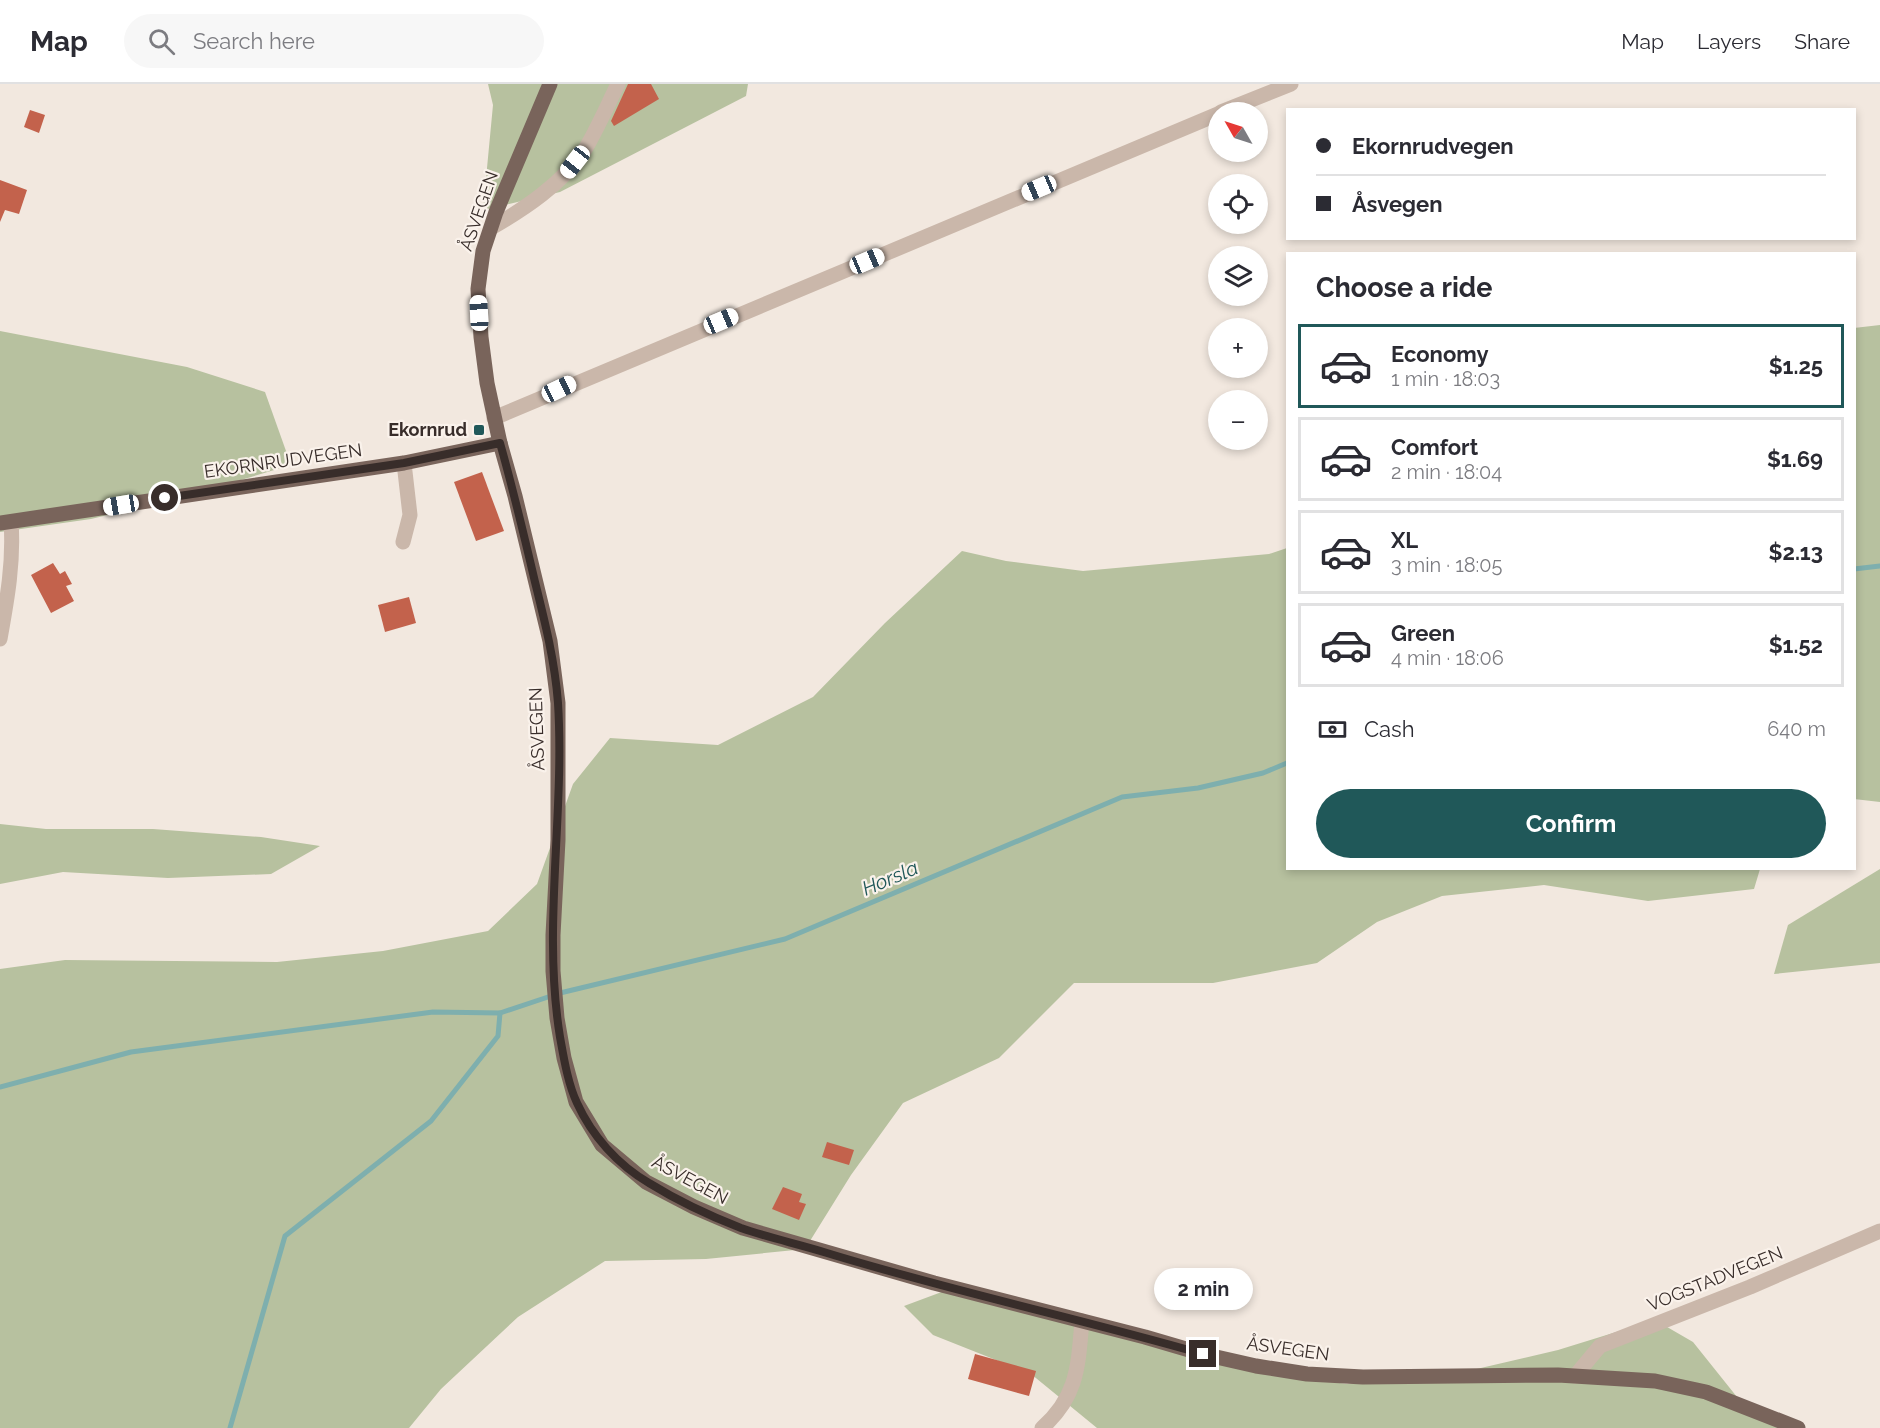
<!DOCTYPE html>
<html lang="en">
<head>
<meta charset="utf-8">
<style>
  body { margin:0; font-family:Raleway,sans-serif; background:#f7f7f7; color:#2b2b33; height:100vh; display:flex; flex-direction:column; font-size:22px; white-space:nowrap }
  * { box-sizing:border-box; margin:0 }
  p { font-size:20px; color:#7c7c81 }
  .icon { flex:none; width:33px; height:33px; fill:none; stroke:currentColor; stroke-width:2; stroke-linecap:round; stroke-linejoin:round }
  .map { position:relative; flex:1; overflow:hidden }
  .sheet { position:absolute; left:1286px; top:168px; width:570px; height:618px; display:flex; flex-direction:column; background:#fff; border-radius:0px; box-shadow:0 3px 9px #0003 }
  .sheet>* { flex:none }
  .top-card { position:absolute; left:1286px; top:24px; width:570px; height:132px; border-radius:0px; box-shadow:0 3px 9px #0003; display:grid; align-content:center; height:132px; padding:0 30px; background:#fff }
  .needle { width:39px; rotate:309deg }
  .fabs { position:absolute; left:1208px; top:18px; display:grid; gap:12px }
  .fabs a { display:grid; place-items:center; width:60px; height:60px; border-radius:50%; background:#fff; box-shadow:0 3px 9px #0003; font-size:30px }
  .end { position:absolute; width:27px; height:27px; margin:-14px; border:8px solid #382d2a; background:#fff; box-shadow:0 0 0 3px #fff }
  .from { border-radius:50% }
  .bubble { position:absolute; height:42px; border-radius:21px; background:#fff; box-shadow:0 3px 9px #0003; font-size:20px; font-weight:700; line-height:42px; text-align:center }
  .car { position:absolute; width:18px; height:36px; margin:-18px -9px; border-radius:8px; box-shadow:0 0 4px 2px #0007; background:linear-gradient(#fff 24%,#345 0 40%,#fff 0 76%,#345 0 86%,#fff 0) }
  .top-card b { display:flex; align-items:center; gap:21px; height:57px; font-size:22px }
  .top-card b+b { border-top:2px solid #e1e1e2 }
  .top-card i { width:15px; height:15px; background:#2b2b33 }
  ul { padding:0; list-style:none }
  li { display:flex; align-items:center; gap:18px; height:84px; margin:0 12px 9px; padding:0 18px; border:3px solid #e1e1e2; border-radius:0px }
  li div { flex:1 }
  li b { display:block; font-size:22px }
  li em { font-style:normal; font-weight:700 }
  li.current { border-color:#205859 }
  li>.icon { width:54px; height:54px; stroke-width:1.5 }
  h2 { padding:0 30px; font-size:27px; line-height:72px }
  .pay { display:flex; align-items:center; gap:15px; height:66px; padding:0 30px; font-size:22px }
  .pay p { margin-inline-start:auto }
  .action { display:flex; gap:12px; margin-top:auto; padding:12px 30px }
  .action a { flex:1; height:69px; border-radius:36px; background:#205859; color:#fff; font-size:24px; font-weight:700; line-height:69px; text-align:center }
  header { display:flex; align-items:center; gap:36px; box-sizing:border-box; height:84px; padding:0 30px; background:#fff; border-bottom:2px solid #e1e1e2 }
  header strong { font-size:28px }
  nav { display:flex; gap:33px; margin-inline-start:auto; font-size:21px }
  .search { width:420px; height:54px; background:#f7f7f7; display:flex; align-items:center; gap:15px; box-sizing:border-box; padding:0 21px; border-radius:33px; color:#7c7c81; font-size:22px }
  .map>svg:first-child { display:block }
  .green { fill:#b7c19f }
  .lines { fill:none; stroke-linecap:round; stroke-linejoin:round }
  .stream { stroke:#7eafae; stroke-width:5 }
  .building { fill:#c3624c }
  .minor { stroke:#cab7aa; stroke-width:15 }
  .major { stroke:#79645b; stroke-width:15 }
  .route { stroke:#382d2a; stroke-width:8 }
  .poi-dot { fill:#205859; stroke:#faf2eb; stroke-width:2 }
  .labels { text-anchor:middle; stroke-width:4.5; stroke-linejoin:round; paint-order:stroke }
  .street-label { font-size:18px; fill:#382d2a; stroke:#faf2eb }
  .poi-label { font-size:18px; font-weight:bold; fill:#382d2a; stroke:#faf2eb; text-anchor:end }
  .water-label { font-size:20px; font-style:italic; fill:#205859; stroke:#faf2eb }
</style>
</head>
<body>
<header>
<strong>Map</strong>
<div class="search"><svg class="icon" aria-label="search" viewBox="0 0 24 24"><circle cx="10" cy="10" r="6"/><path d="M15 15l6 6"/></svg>Search here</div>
<nav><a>Map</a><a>Layers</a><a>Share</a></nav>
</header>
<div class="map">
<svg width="1880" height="1344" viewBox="0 0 1880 1344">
  <rect width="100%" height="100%" fill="#f2e8df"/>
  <g class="green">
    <path d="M488,0H748L746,12L560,108L483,126L493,21Z"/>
    <path d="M1880,241V718L1854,715V244Z"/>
    <path d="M0,247L187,283L265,308L291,381L191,411L91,435L0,448Z"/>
    <path d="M1287,464V784L1760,785L1754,805L1648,817L1544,801L1442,812L1377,838L1317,879L1213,899H1074L999,974L903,1019L851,1091L805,1165L706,1175L605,1177L518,1233L441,1305L409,1344H0V885L65,876L277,878L383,867L488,847L537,800L573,700L610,654L718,661L813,613L885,539L962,467L1006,477L1083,487L1269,470Z"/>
    <path d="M0,740L46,745H153L261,753L320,762L271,790L168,794L63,788L0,800Z"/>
    <path d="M1880,785V879L1774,890L1788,841Z"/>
    <path d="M947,1206L1245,1286L1347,1300L1455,1290L1558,1266L1655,1236L1693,1258L1741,1318L1785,1344H1097L1031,1290L933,1251L904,1222Z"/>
  </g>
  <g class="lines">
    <g class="stream">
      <path d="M1854,485L1880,482"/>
      <path d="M0,1003L131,968L433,928L500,929L560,909L785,855L1122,713L1198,704L1263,689L1287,679"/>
      <path d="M230,1344L285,1152L431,1037L498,952L500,929"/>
    </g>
  </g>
  <g class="building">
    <path d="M628,0H651L659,15L614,42L611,37Z"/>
    <path d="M30,26L45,31L39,49L24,43Z"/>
    <path d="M0,96L27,106L19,130L5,126L0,138Z"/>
    <path d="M482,388L504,447L476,457L454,398Z"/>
    <path d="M53,479L60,490L65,487L72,500L66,502L74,517L51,529L31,491Z"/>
    <path d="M409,513L416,539L385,548L378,521Z"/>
    <path d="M827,1058L854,1066L849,1081L822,1073Z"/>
    <path d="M783,1103L802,1110L799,1118L806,1120L799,1136L772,1125Z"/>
    <path d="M975,1270L1036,1287L1029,1312L968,1295Z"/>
  </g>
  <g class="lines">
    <g class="minor">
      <path d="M1221,28L1291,0"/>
      <path d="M491,144C524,125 562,100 584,67C597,46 607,22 618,0"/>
      <path d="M494,334L1218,30"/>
      <path d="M403,458L410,431L404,379"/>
      <path d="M0,555C7,516 14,478 11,438"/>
      <path d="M1575,1292L1600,1262L1750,1203L1880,1147"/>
      <path d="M1042,1344C1078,1312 1078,1282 1082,1237"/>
    </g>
    <g class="major">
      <path d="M550,0L496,128L483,167L478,205L481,253L487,299L500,359L515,412L550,557L558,619V756L553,851V887L557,934L564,974L576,1018L602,1061L646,1098L694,1123L743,1144L934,1199L1145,1253L1203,1270L1256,1282L1307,1290L1363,1293L1558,1291L1655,1297L1706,1308L1798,1344"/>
      <path d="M0,439L404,379L500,359"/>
    </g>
  </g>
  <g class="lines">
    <path class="route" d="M165,414L404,379L500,359C513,405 524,451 535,498C545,538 555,578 558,619C565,730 542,843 560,953C564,975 568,1000 577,1019C592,1052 618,1081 649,1099C678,1117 710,1132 741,1144C769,1154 799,1160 827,1169C951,1207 1078,1234 1203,1270"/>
  </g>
  <rect class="poi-dot" x="473" y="340" width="12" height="12" rx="3"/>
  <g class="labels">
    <g class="street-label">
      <text transform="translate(479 127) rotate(-71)" y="6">ÅSVEGEN</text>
      <text transform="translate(283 377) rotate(-8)" y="6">EKORNRUDVEGEN</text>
      <text transform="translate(537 645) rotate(-92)" y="6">ÅSVEGEN</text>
      <text transform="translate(690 1096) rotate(28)" y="6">ÅSVEGEN</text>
      <text transform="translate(1715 1195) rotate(-22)" y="6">VOGSTADVEGEN</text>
      <text transform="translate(1288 1265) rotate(8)" y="6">ÅSVEGEN</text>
    </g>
    <g class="poi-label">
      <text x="467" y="352">Ekornrud</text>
    </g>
    <g class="water-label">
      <text transform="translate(890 794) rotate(-23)" y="7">Horsla</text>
    </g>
  </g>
</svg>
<div class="fabs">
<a><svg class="needle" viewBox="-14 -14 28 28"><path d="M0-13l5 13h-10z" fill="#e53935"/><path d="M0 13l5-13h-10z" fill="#7c7c81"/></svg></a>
<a><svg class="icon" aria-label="locate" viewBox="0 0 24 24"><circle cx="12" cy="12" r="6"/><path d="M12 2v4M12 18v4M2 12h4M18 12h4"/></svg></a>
<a><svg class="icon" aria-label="layers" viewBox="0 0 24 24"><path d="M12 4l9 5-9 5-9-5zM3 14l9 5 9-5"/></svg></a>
<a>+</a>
<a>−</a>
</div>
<i class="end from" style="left:165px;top:414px"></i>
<i class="end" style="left:1203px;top:1270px"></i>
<div class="bubble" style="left:1154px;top:1184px;width:99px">2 min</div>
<i class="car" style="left:575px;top:78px;rotate:218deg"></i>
<i class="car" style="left:1039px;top:104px;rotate:247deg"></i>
<i class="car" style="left:867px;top:177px;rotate:67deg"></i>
<i class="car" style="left:479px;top:229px;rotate:357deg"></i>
<i class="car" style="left:721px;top:237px;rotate:67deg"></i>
<i class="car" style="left:559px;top:305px;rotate:65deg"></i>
<i class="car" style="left:121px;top:421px;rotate:261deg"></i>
<div class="top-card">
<b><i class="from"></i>Ekornrudvegen</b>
<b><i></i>Åsvegen</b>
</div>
<section class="sheet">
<h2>Choose a ride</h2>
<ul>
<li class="current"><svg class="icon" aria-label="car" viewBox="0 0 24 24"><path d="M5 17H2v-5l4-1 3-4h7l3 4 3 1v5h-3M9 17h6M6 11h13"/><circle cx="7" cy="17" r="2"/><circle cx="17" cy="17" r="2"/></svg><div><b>Economy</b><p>1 min · 18:03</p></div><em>$1.25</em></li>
<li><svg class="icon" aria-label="car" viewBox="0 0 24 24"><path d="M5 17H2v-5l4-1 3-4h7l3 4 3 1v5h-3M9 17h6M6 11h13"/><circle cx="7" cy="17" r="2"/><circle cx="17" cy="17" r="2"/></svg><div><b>Comfort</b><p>2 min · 18:04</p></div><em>$1.69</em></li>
<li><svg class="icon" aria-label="car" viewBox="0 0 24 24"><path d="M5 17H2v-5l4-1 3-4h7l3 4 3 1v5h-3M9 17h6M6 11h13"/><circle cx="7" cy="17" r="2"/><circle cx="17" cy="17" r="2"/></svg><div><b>XL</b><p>3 min · 18:05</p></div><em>$2.13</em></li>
<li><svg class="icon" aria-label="car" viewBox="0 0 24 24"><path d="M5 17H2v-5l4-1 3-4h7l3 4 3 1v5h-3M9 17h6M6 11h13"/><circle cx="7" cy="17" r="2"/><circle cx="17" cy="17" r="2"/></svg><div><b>Green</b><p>4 min · 18:06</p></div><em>$1.52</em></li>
</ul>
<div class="pay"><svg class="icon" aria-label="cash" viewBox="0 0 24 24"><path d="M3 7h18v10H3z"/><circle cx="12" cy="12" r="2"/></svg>Cash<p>640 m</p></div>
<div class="action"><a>Confirm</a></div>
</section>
</div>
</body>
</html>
